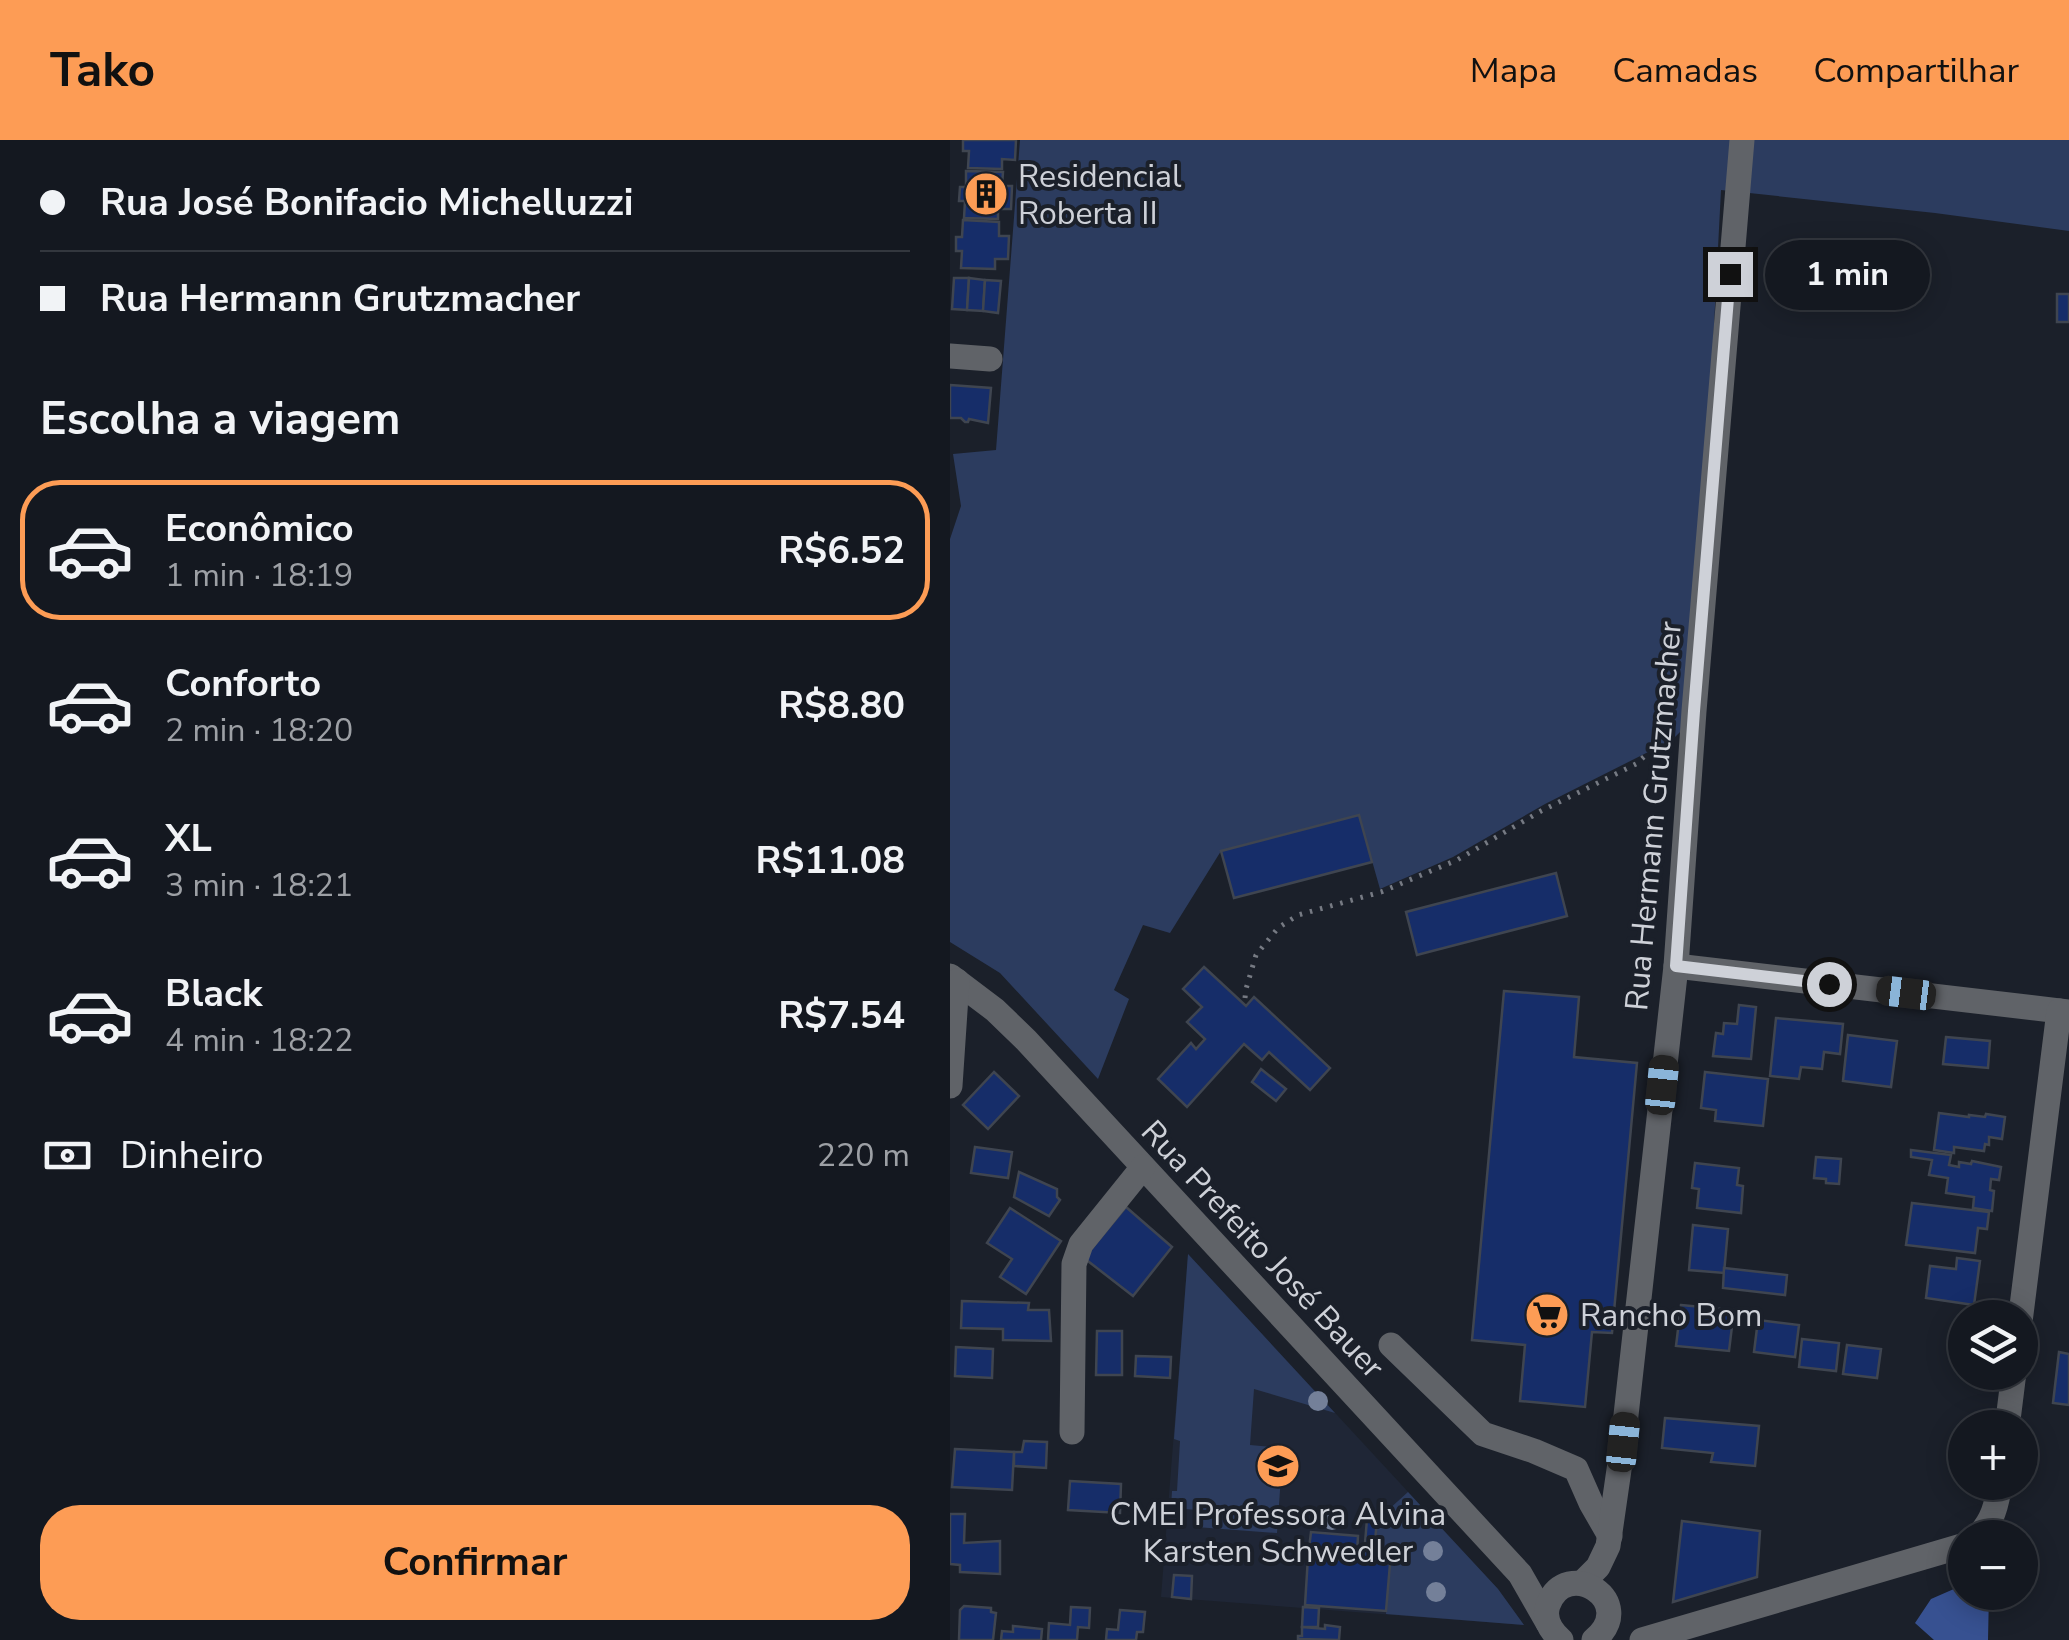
<!DOCTYPE html>
<html lang="pt">
<head>
<meta charset="utf-8">
<style>
  body { margin:0; font-family:"Nunito Sans",sans-serif; background:#1d2129; color:#f1f3f6; height:100vh; display:flex; flex-direction:column; font-size:38px; white-space:nowrap }
  * { box-sizing:border-box; margin:0 }
  p { font-size:32px; color:#9da0a5 }
  .icon { flex:none; width:55px; height:55px; fill:none; stroke:currentColor; stroke-width:2; stroke-linecap:round; stroke-linejoin:round }
  .map { position:relative; flex:1; overflow:hidden }
  .sheet { display:flex; flex-direction:column; background:#141820; width:950px }
  .sheet>* { flex:none }
  .banner { display:grid; align-content:center; height:220px; padding:0 40px; background:#141820 }
  .buttons { position:absolute; left:998px; top:1160px; display:grid; gap:20px }
  .buttons a { display:grid; place-items:center; width:90px; height:90px; border-radius:50%; background:#141820; box-shadow:0 5px 25px #0003,0 0 0 2px #33373e; font-size:50px }
  .end { position:absolute; width:45px; height:45px; margin:-22px; border:12px solid #ced1d8; background:#111; box-shadow:0 0 0 5px #111 }
  .from { border-radius:50% }
  .bubble { position:absolute; height:70px; border-radius:35px; background:#141820; box-shadow:0 5px 25px #0003,0 0 0 2px #33373e; font-size:32px; font-weight:700; line-height:70px; text-align:center }
  .car { position:absolute; width:30px; height:60px; margin:-30px -15px; border-radius:12px; box-shadow:0 0 8px 2px #0007; background:linear-gradient(#222 24%,#8ab4d8 0 40%,#222 0 76%,#8ab4d8 0 86%,#222 0) }
  .banner b { display:flex; align-items:center; gap:35px; height:95px; font-size:38px }
  .banner b+b { border-top:2px solid #33373e }
  .banner i { width:25px; height:25px; background:#f1f3f6 }
  ul { padding:0; list-style:none }
  li { display:flex; align-items:center; gap:30px; height:140px; margin:0 20px 15px; padding:0 20px; border:5px solid transparent; border-radius:40px }
  li div { flex:1 }
  li b { display:block; font-size:38px }
  li em { font-style:normal; font-weight:700 }
  li.selected { border-color:#fd9c55 }
  li>.icon { width:90px; height:90px; stroke-width:1.5 }
  h2 { padding:0 40px; font-size:45px; line-height:120px }
  .pay { display:flex; align-items:center; gap:25px; height:110px; padding:0 40px; font-size:38px }
  .pay p { margin-inline-start:auto }
  .primary-button { display:flex; gap:20px; margin-top:auto; padding:20px 40px }
  .primary-button a { flex:1; height:115px; border-radius:40px; background:#fd9c55; color:#111; font-size:40px; font-weight:700; line-height:115px; text-align:center }
  header { display:flex; align-items:center; gap:60px; box-sizing:border-box; height:140px; padding:0 50px; background:#fd9c55; color:#111 }
  header strong { font-size:48px }
  nav { display:flex; gap:55px; margin-inline-start:auto; font-size:35px }
  main { display:flex; flex:1; min-height:0 }
  .map>svg:first-child { display:block }
  .built { fill:#1f2636 }
  .green { fill:#2c3c5f }
  .water { fill:#375191 }
  .building { fill:#162d69; stroke:#3f4550; stroke-width:2.5 }
  .lines { fill:none; stroke-linecap:round; stroke-linejoin:round }
  .path { stroke:#767a83; stroke-width:5; stroke-dasharray:2.5 8; stroke-linecap:butt }
  .minor { stroke:#606368; stroke-width:25 }
  .tree { fill:#748099 }
  .route { stroke:#ced1d8; stroke-width:12 }
  .labels { text-anchor:middle; stroke-width:8; stroke-linejoin:round; paint-order:stroke }
  .poi-label { font-size:32px; fill:#ced1d8; stroke:#1b202a; text-anchor:start }
  .street-label { font-size:32px; fill:#ced1d8; stroke:#1b202a }
</style>
</head>
<body>
<header>
<strong>Tako</strong>
<nav><a>Mapa</a><a>Camadas</a><a>Compartilhar</a></nav>
</header>
<main>
<section class="sheet">
<div class="banner">
<b><i class="from"></i>Rua José Bonifacio Michelluzzi</b>
<b><i></i>Rua Hermann Grutzmacher</b>
</div>
<h2>Escolha a viagem</h2>
<ul>
<li class="selected"><svg class="icon" aria-label="car" viewBox="0 0 24 24"><path d="M5 17H2v-5l4-1 3-4h7l3 4 3 1v5h-3M9 17h6M6 11h13"/><circle cx="7" cy="17" r="2"/><circle cx="17" cy="17" r="2"/></svg><div><b>Econômico</b><p>1 min · 18:19</p></div><em>R$6.52</em></li>
<li><svg class="icon" aria-label="car" viewBox="0 0 24 24"><path d="M5 17H2v-5l4-1 3-4h7l3 4 3 1v5h-3M9 17h6M6 11h13"/><circle cx="7" cy="17" r="2"/><circle cx="17" cy="17" r="2"/></svg><div><b>Conforto</b><p>2 min · 18:20</p></div><em>R$8.80</em></li>
<li><svg class="icon" aria-label="car" viewBox="0 0 24 24"><path d="M5 17H2v-5l4-1 3-4h7l3 4 3 1v5h-3M9 17h6M6 11h13"/><circle cx="7" cy="17" r="2"/><circle cx="17" cy="17" r="2"/></svg><div><b>XL</b><p>3 min · 18:21</p></div><em>R$11.08</em></li>
<li><svg class="icon" aria-label="car" viewBox="0 0 24 24"><path d="M5 17H2v-5l4-1 3-4h7l3 4 3 1v5h-3M9 17h6M6 11h13"/><circle cx="7" cy="17" r="2"/><circle cx="17" cy="17" r="2"/></svg><div><b>Black</b><p>4 min · 18:22</p></div><em>R$7.54</em></li>
</ul>
<div class="pay"><svg class="icon" aria-label="cash" viewBox="0 0 24 24"><path d="M3 7h18v10H3z"/><circle cx="12" cy="12" r="2"/></svg>Dinheiro<p>220 m</p></div>
<div class="primary-button"><a>Confirmar</a></div>
</section>
<div class="map">
<svg width="1119" height="1500" viewBox="0 0 1119 1500">
  <rect width="100%" height="100%" fill="#1b202a"/>
  <path class="built" d="M238,1114L548,1449L574,1485L211,1457Z"/>
  <g class="green">
    <path d="M70,0H1119V91L985,73L771,50L744,571L736,586L722,600L595,664L503,717L430,749L409,675L271,711L220,793L193,785L164,850L179,859L148,939L50,833L0,802V399L11,366L3,314L46,310Z"/>
    <path d="M238,1114L385,1273L304,1249L300,1305L333,1308L327,1393L246,1387L247,1370L221,1368L222,1351H227L230,1301L224,1299Z"/>
    <path d="M458,1352L548,1449L574,1485L436,1474L440,1424L423,1422L427,1380Z"/>
  </g>
  <path class="water" d="M1013,1445L1015,1452L1039,1453L1038,1500H984L965,1483L981,1459Z"/>
  <g class="building">
    <path d="M13,0H66L65,20L52,19V29L18,28L19,11H13Z"/>
    <path d="M16,31L53,32L52,46H62L61,69H48V79L14,78L15,61H9L10,47H16Z"/>
    <path d="M13,80L49,82V96H59L58,119H45V129L11,128L12,111H6V97H12Z"/>
    <path d="M4,138H19L17,170L2,169Z"/>
    <path d="M19,138L35,140L33,171L17,170Z"/>
    <path d="M35,140L51,141L48,173L33,171Z"/>
    <rect x="1107" y="154" width="12" height="28"/>
    <path d="M0,245L41,248L38,283L19,279L18,282H15L11,278H0Z"/>
    <path d="M409,675L422,722L284,758L271,711Z"/>
    <path d="M606,733L617,776L467,815L456,772Z"/>
    <path d="M254,827L296,866L304,857L380,928L360,950L319,912L312,920L294,904L237,967L208,939L241,903L246,909L255,899L237,882L252,867L233,849Z"/>
    <path d="M554,851L629,857L624,917L687,923L662,1193L642,1192L635,1267L570,1261L575,1205L522,1200Z"/>
    <path d="M789,865L806,867L801,919L763,916L766,893L773,894L774,883L787,884Z"/>
    <path d="M826,878L893,884L890,914L874,912L872,929L851,927L849,939L820,936Z"/>
    <path d="M898,895L947,901L941,947L893,941Z"/>
    <path d="M996,897L1040,901L1038,928L993,924Z"/>
    <path d="M311,929L336,949L326,961L302,942Z"/>
    <path d="M44,932L69,956L38,989L13,965Z"/>
    <path d="M755,932L818,939L813,986L765,981L766,970L751,968Z"/>
    <path d="M989,973L1019,977V975L1035,977L1036,974L1055,977L1052,999L1039,997V1005L1035,1004L1034,1011L1004,1007V1013L984,1010Z"/>
    <path d="M25,1007L62,1012L58,1038L21,1033Z"/>
    <path d="M961,1010L1001,1015L999,1025L1009,1027V1022L1021,1024L1022,1021L1051,1027L1049,1040L1041,1039L1040,1050L1044,1051L1042,1071L1023,1068L1024,1057L996,1053L998,1038L979,1035L982,1020L961,1017Z"/>
    <path d="M866,1017L891,1019L889,1044L876,1043V1039L864,1038Z"/>
    <path d="M745,1023L789,1028L787,1045L793,1046L791,1073L747,1068L749,1049L742,1048Z"/>
    <path d="M69,1032L107,1049V1057L110,1060L99,1076L64,1057Z"/>
    <path d="M962,1063L1039,1072L1037,1089L1028,1088L1025,1113L956,1105Z"/>
    <path d="M176,1067L222,1107L183,1156L134,1118Z"/>
    <path d="M60,1068L111,1101L76,1154L50,1137L62,1119L37,1103Z"/>
    <path d="M743,1085L778,1089L774,1133L739,1130Z"/>
    <path d="M1007,1118L1030,1121L1024,1165L976,1158L980,1126L1006,1129Z"/>
    <path d="M774,1128L837,1135L835,1155L773,1148Z"/>
    <path d="M12,1161L79,1163L78,1170H99L101,1201L53,1200V1189L11,1188Z"/>
    <path d="M731,1165L784,1170L779,1211L726,1206Z"/>
    <path d="M808,1180L849,1185L845,1217L804,1212Z"/>
    <path d="M147,1191H172V1235H146Z"/>
    <path d="M852,1199L889,1203L886,1231L849,1227Z"/>
    <path d="M897,1205L931,1209L927,1238L893,1234Z"/>
    <path d="M6,1207L43,1209L42,1238L5,1236Z"/>
    <path d="M1109,1212L1119,1214V1265L1103,1263Z"/>
    <path d="M186,1216L221,1217L220,1238L185,1236Z"/>
    <path d="M715,1278L809,1286L805,1326L761,1322L763,1313L712,1308Z"/>
    <path d="M74,1301L97,1302L96,1328L64,1326V1312H72Z"/>
    <path d="M5,1309L64,1312L62,1350L2,1347Z"/>
    <path d="M120,1341L171,1344L170,1373L118,1370Z"/>
    <path d="M0,1374H15L14,1403L50,1401V1434L10,1432V1425L0,1424Z"/>
    <path d="M417,1379L427,1380L423,1422L358,1417L361,1392L408,1396L407,1414L414,1415Z"/>
    <path d="M732,1381L810,1391L807,1437L723,1462Z"/>
    <path d="M358,1417L440,1424L436,1471L355,1465Z"/>
    <path d="M224,1435L242,1436L241,1459L222,1457Z"/>
    <path d="M14,1466L41,1468V1472L46,1473L43,1500H9L10,1470Z"/>
    <path d="M121,1467L140,1468L139,1488L128,1487L127,1500H98L99,1483L120,1485Z"/>
    <path d="M353,1467L369,1468L368,1487H352Z"/>
    <path d="M170,1470L195,1472L193,1492H187L186,1500H156L157,1489L168,1490Z"/>
    <path d="M375,1485L390,1487L389,1500L348,1499V1496H352V1487L375,1489Z"/>
    <path d="M63,1486L92,1489L91,1500H51L52,1491L63,1492Z"/>
  </g>
  <g class="lines">
    <path class="path" d="M295,858L296,849L306,815L328,788L348,775L431,752L507,720L591,671L686,624L717,596"/>
    <g class="minor">
      <path d="M0,216L40,219"/>
      <path d="M726,826L1119,872"/>
      <path d="M0,836L45,870L76,900L570,1434L598,1483"/>
      <path d="M0,946L7,841"/>
      <path d="M1070,1182L1109,871"/>
      <path d="M441,1205L533,1294L584,1311L626,1329L641,1363L660,1396"/>
      <path d="M1057,1288L1064,1232"/>
      <path d="M122,1292L124,1124L131,1104L193,1027"/>
      <path d="M1026,1398C1043,1382 1047,1364 1050,1342"/>
      <path d="M632,1443L648,1427L658,1406L673,1302L726,826L744,571L792,0"/>
      <path d="M611,1500C601,1491 593,1479 598,1465C616,1415 690,1462 644,1500"/>
      <path d="M692,1500L1015,1405"/>
    </g>
  </g>
  <g class="tree">
    <circle cx="368" cy="1261" r="10"/>
    <circle cx="382" cy="1380" r="10"/>
    <circle cx="483" cy="1411" r="10"/>
    <circle cx="486" cy="1452" r="10"/>
  </g>
  <g class="lines">
    <path class="route" d="M780,134L744,571L726,826L879,844"/>
  </g>
  <defs>
    <symbol id="building-disc" viewBox="-11 -11 22 22"><circle r="9.5" fill="#fd9c55" stroke="#1b202a"/><path d="M-4-6H4V6H1V3H-1V6H-4ZM-2.5-4.3h1.7v1.8h-1.7ZM.8-4.3h1.7v1.8H.8ZM-2.5-1h1.7V.8h-1.7ZM.8-1h1.7V.8H.8Z" fill="#111"/></symbol>
    <symbol id="supermarket-disc" viewBox="-11 -11 22 22"><circle r="9.5" fill="#fd9c55" stroke="#1b202a"/><path d="M-6-5.5h2.5l.6 2H6L4.5 2H-2.5L-4.4-4H-6ZM-1.5 3.2a1.3 1.3 0 1 0 .1 0ZM3 3.2a1.3 1.3 0 1 0 .1 0Z" fill="#111"/></symbol>
    <symbol id="school-disc" viewBox="-11 -11 22 22"><circle r="9.5" fill="#fd9c55" stroke="#1b202a"/><path d="M0-5L7-2L0 1L-7-2ZM-4 1L0 2.5L4 1V4Q0 6-4 4Z" fill="#111"/></symbol>
  </defs>
  <g fill-rule="evenodd">
    <use href="#building-disc" x="11" y="29" width="50" height="50"/>
    <use href="#supermarket-disc" x="572" y="1150" width="50" height="50"/>
    <use href="#school-disc" x="303" y="1301" width="50" height="50"/>
  </g>
  <g class="labels">
    <g class="poi-label">
      <text x="68" y="47">Residencial<tspan x="68" dy="37">Roberta II</tspan></text>
      <text x="630" y="1186">Rancho Bom</text>
      <text x="328" y="1385" text-anchor="middle">CMEI Professora Alvina<tspan x="328" dy="37">Karsten Schwedler</tspan></text>
    </g>
    <g class="street-label">
      <text transform="translate(703 676) rotate(-85)" y="11">Rua Hermann Grutzmacher</text>
      <text transform="translate(313 1109) rotate(47)" y="11">Rua Prefeito José Bauer</text>
    </g>
  </g>
</svg>
<div class="buttons">
<a><svg class="icon" aria-label="layers" viewBox="0 0 24 24"><path d="M12 4l9 5-9 5-9-5zM3 14l9 5 9-5"/></svg></a>
<a>+</a>
<a>−</a>
</div>
<i class="end from" style="left:879px;top:844px"></i>
<i class="end" style="left:780px;top:134px"></i>
<div class="bubble" style="left:815px;top:100px;width:165px">1 min</div>
<i class="car" style="left:956px;top:853px;rotate:277deg"></i>
<i class="car" style="left:712px;top:945px;rotate:6deg"></i>
<i class="car" style="left:673px;top:1302px;rotate:6deg"></i>
</div>
</main>
</body>
</html>
